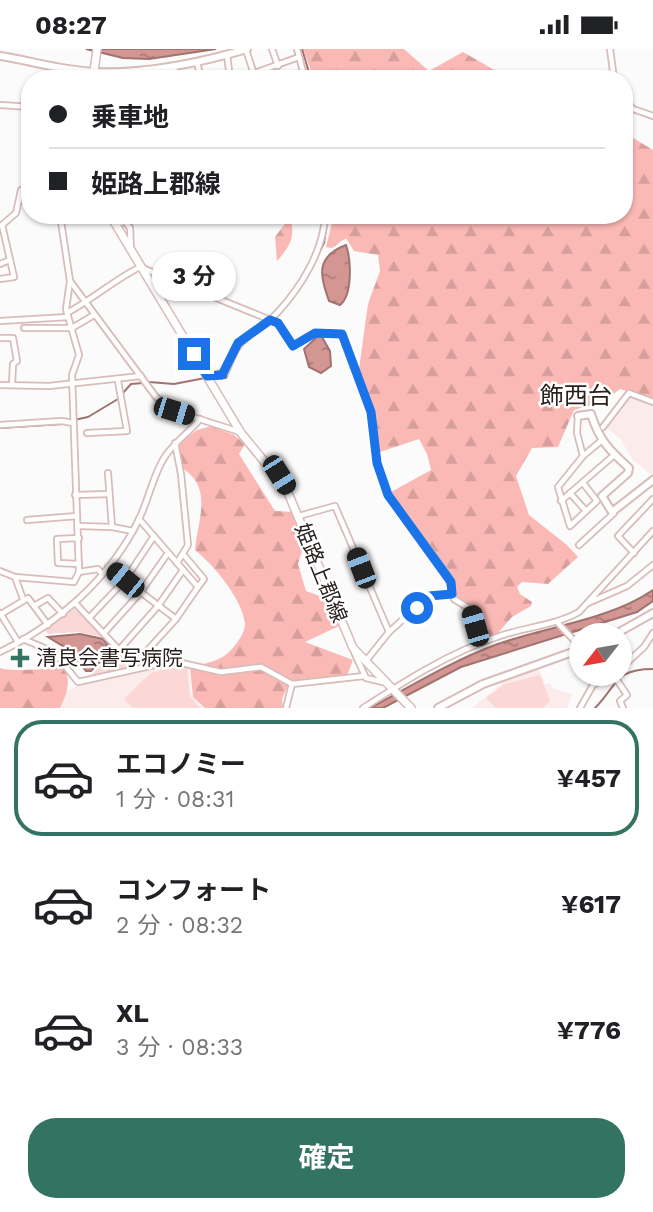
<!DOCTYPE html>
<html lang="ja">
<head>
<meta charset="utf-8">
<style>
  body { margin:0; font-family:"Work Sans","Noto Sans JP",sans-serif; background:#f6f6f6; color:#202124; height:100vh; display:flex; flex-direction:column; font-size:26px; white-space:nowrap }
  * { box-sizing:border-box; margin:0 }
  p { font-size:23px; color:#757577 }
  .icon { flex:none; width:38px; height:38px; fill:none; stroke:currentColor; stroke-width:2; stroke-linecap:round; stroke-linejoin:round }
  .map { position:relative; height:659px; overflow:hidden }
  .sheet { display:flex; flex-direction:column; background:#fff; flex:1 }
  .sheet>* { flex:none }
  .banner { position:absolute; left:21px; top:21px; width:612px; height:154px; border-radius:28px; box-shadow:0 2px 5px #0004; display:grid; align-content:center; height:154px; padding:0 28px; background:#fff }
  .needle { width:46px; rotate:239deg }
  .fabs { position:absolute; left:569px; top:574px; display:grid; gap:14px }
  .fabs a { display:grid; place-items:center; width:63px; height:63px; border-radius:50%; background:#fff; box-shadow:0 2px 5px #0004; font-size:35px }
  .end { position:absolute; width:32px; height:32px; margin:-16px; border:9px solid #1a73e8; background:#fff; box-shadow:0 0 0 4px #fff }
  .from { border-radius:50% }
  .bubble { position:absolute; height:49px; border-radius:24px; background:#fff; box-shadow:0 2px 5px #0004; font-size:23px; font-weight:700; line-height:49px; text-align:center }
  .car { position:absolute; width:21px; height:42px; margin:-21px -10px; border-radius:9px; box-shadow:0 0 5px 2px #0007; background:linear-gradient(#222 24%,#8ab4d8 0 40%,#222 0 76%,#8ab4d8 0 86%,#222 0) }
  .banner b { display:flex; align-items:center; gap:24px; height:66px; font-size:26px }
  .banner b+b { border-top:2px solid #e0e0e0 }
  .banner i { width:18px; height:18px; background:#202124 }
  ul { padding:12px 0 0; list-style:none }
  li { display:flex; align-items:center; gap:21px; height:116px; margin:0 14px 10px; padding:0 14px; border:4px solid transparent; border-radius:28px }
  li div { flex:1 }
  li b { display:block; font-size:26px }
  li em { font-style:normal; font-weight:700 }
  li.active { border-color:#337361 }
  li>.icon { width:63px; height:63px; stroke-width:1.5 }
  .button { display:flex; gap:14px; margin-top:auto; padding:14px 28px }
  .button a { flex:1; height:80px; border-radius:28px; background:#337361; color:#fff; font-size:28px; font-weight:700; line-height:80px; text-align:center }
  .status { display:flex; justify-content:space-between; align-items:center; height:49px; padding:0 35px; background:#fff; direction:ltr }
  .status svg { height:19px; fill:currentColor }
  .map>svg:first-child { display:block }
  .built { fill:#fbebea }
  .forest { fill:url(#forest-firs) }
  .park { fill:url(#park-tufts) }
  .pitch { fill:#fbd7d5 }
  .water { fill:url(#water-ripples); stroke:#a17370; stroke-width:2 }
  .lines { fill:none; stroke-linecap:round; stroke-linejoin:round }
  .stream { stroke:#a17370; stroke-width:2 }
  .street-casing { stroke:#d8bcba; stroke-width:8 }
  .secondary-casing { stroke:#d8bcba; stroke-width:10 }
  .primary-casing { stroke:#d8bcba; stroke-width:10 }
  .street { stroke:#fff; stroke-width:4.5 }
  .secondary { stroke:#fff; stroke-width:6 }
  .primary { stroke:#fff; stroke-width:7 }
  .route { stroke:#1a73e8; stroke-width:9 }
  .poi-dot { fill:#337361; stroke:#fff; stroke-width:2.5 }
  .labels { text-anchor:middle; stroke-width:5; stroke-linejoin:round; paint-order:stroke }
  .street-label { font-size:21px; fill:#2a201f; stroke:#fff }
  .poi-label { font-size:21px; fill:#2a201f; stroke:#fff; text-anchor:start }
  .quarter-label { font-size:24px; fill:#2a201f; stroke:#fff }
</style>
</head>
<body>
<div class="status"><b>08:27</b><svg viewBox="0 0 49 12"><path d="M0 12V9h3v3zM5 12V6h3v6zM10 12V3h3v9zM15 12V0h3v12zM26 1h20v11H26zM47 4h2v5h-2z"/></svg></div>
<div class="map">
<svg width="653" height="659" viewBox="0 0 653 659">
  <defs>
    <pattern id="forest-firs" width="22" height="20" patternUnits="userSpaceOnUse" patternTransform="scale(1.75)"><rect width="22" height="20" fill="#fbb9b6"/><path d="M5 1l3.5 6h-7zM16 11l3.5 6h-7z" fill="#d79f9c"/></pattern>
    <pattern id="park-tufts" width="24" height="20" patternUnits="userSpaceOnUse" patternTransform="scale(1.75)"><rect width="24" height="20" fill="#fbd7d5"/><path d="M3 7l-1-3M5 7V3M7 7l1-3M15 17l-1-3M17 17v-4M19 17l1-3" fill="none" stroke="#d7b8b6"/></pattern>
    <pattern id="water-ripples" width="26" height="14" patternUnits="userSpaceOnUse" patternTransform="scale(1.75)"><rect width="26" height="14" fill="#d49692"/><path d="M2 4q2-2 4 0t4 0M15 11q2-2 4 0t4 0" fill="none" stroke="#ac7a77"/></pattern>
  </defs>
  <rect width="100%" height="100%" fill="#fbfbfb"/>
  <g class="built">
    <path d="M632,346L653,355V427L632,410L620,389L606,379Z"/>
    <path d="M174,616L189,618L191,645L203,659H59L66,643L75,638Z"/>
    <path d="M539,620L545,636L550,634L552,639L572,645L567,659H472L504,633Z"/>
  </g>
  <g class="forest">
    <path d="M303,0H404L429,22L463,3L510,30H314Z"/>
    <path d="M625,84L653,101V350L620,340L604,352L574,361L558,398L532,399L516,427L529,466L567,496L578,508L548,535L522,533L517,538L520,545L532,553L531,557L512,568L498,584L487,588L481,585L476,566L456,547L449,523L415,481L391,443L431,421L427,405L419,390L377,404L370,360L357,334L368,255L380,222L378,206L354,202L346,189L332,199L326,198L334,166H625Z"/>
    <path d="M290,168C296,187 290,198 277,212L275,188Z"/>
    <path d="M211,377L234,386L245,395L239,405L275,462L293,463L305,492L298,515L306,542L328,550L339,577L305,593L353,611L347,627L290,633L282,650L283,659H205L193,648L190,619C204,614 220,613 230,602C236,596 246,583 245,573C241,549 214,516 195,501C198,469 214,437 180,418V394L197,381Z"/>
    <path d="M63,617C72,631 67,645 60,659H0V619C9,623 54,620 63,617Z"/>
  </g>
  <g class="park">
    <path d="M74,560L76,561L103,588L77,583L48,585L45,581Z"/>
    <path d="M114,602L130,618L128,621L91,627Z"/>
  </g>
  <g class="pitch">
    <path d="M174,618L187,619L190,648L200,659H133L124,650L151,624Z"/>
    <path d="M540,626L550,652L543,659H496L486,649L505,635Z"/>
  </g>
  <g class="water">
    <path d="M86,0H216L149,10L123,9Z"/>
    <path d="M346,196C351,210 353,246 340,256L329,252C320,226 315,208 346,196Z"/>
    <path d="M317,288H322L330,302L331,317L321,324L309,318L304,300Z"/>
    <path d="M653,541V552L637,563L461,618L383,659H370C411,637 452,612 495,596C547,577 607,572 653,541Z"/>
    <path d="M80,585L103,590L112,601L91,622H86L69,601L48,588Z"/>
  </g>
  <g class="lines">
    <g class="stream">
      <path d="M302,0L311,30"/>
      <path d="M313,216L324,194L328,166"/>
      <path d="M275,270L287,256"/>
      <path d="M258,283L271,274"/>
      <path d="M211,330L226,329L236,306"/>
      <path d="M149,333L174,335L205,329"/>
      <path d="M122,345L131,335L143,334"/>
      <path d="M74,371L88,368L118,350"/>
      <path d="M0,379L62,375"/>
      <path d="M595,659C618,636 614,620 653,620"/>
    </g>
    <defs>
      <g id="street">
        <path d="M272,0L278,17"/>
        <path d="M297,0L305,30"/>
        <path d="M610,0L614,30"/>
        <path d="M246,1L254,25"/>
        <path d="M227,5L230,30"/>
        <path d="M197,13L201,30"/>
        <path d="M174,17L176,30"/>
        <path d="M238,30L299,8"/>
        <path d="M625,51L633,60L653,67"/>
        <path d="M0,56L30,58"/>
        <path d="M60,166L70,232L156,348L174,362L240,383"/>
        <path d="M124,171L130,179L131,201"/>
        <path d="M115,175L158,166"/>
        <path d="M0,215L10,211"/>
        <path d="M0,230L14,228L2,176L16,164L21,141H30"/>
        <path d="M67,264C93,250 114,231 140,218L278,274L293,297L315,284L342,285L371,363L377,414L388,446L448,526L454,550L470,560L480,594"/>
        <path d="M0,272L68,268"/>
        <path d="M24,279H72L94,266"/>
        <path d="M0,289H13L17,312L13,315L12,336"/>
        <path d="M207,327L226,323C242,279 251,292 278,263C301,238 324,201 325,166"/>
        <path d="M0,336L49,337L141,327"/>
        <path d="M578,367L577,384L583,407"/>
        <path d="M0,376L62,372L73,374"/>
        <path d="M603,378L629,344L653,353"/>
        <path d="M87,384L127,382L118,332"/>
        <path d="M175,394L181,425L188,496L177,514"/>
        <path d="M108,424L112,478"/>
        <path d="M583,434L597,452L570,477L558,438L583,407L601,392"/>
        <path d="M570,444L586,462"/>
        <path d="M75,446L109,445"/>
        <path d="M561,452L613,407"/>
        <path d="M299,467L335,457L389,583L365,613"/>
        <path d="M27,471L77,467"/>
        <path d="M79,477L112,478L133,482"/>
        <path d="M79,489L57,490L58,514L79,515"/>
        <path d="M579,496L614,464"/>
        <path d="M634,504L618,487L653,450"/>
        <path d="M183,505L204,530L198,538"/>
        <path d="M108,518L176,570"/>
        <path d="M0,522L15,528L74,533L79,523L72,326L79,306L66,260L70,232"/>
        <path d="M79,523L98,520L102,525"/>
        <path d="M15,528L23,550"/>
        <path d="M75,554L135,618"/>
        <path d="M588,554L627,537L653,516"/>
        <path d="M34,557L48,549L63,565"/>
        <path d="M0,564L18,593"/>
        <path d="M1,565L28,549L48,576"/>
        <path d="M89,569L125,531L154,487"/>
        <path d="M557,573L581,599"/>
        <path d="M389,583L429,547L452,545"/>
        <path d="M104,584L140,544L168,504"/>
        <path d="M23,590L54,603L78,633L173,612L221,623L261,618L292,635L364,627"/>
        <path d="M119,601L158,557L183,521"/>
        <path d="M0,603C58,575 112,528 140,468C149,449 153,427 164,409C174,393 189,384 200,370"/>
        <path d="M354,603L366,629L383,633"/>
        <path d="M134,616L176,570L198,538L139,470"/>
        <path d="M620,620L644,598L653,584"/>
        <path d="M613,625L627,646L620,652L623,659"/>
        <path d="M593,636L594,625"/>
        <path d="M286,659L292,635"/>
        <path d="M363,659C405,632 449,604 497,588C524,578 554,577 579,563L653,482"/>
        <path d="M580,659L593,636L612,625"/>
      </g>
      <g id="secondary">
        <path d="M0,7C32,12 64,22 97,23C147,25 199,14 247,0"/>
        <path d="M578,367L591,365C599,391 610,402 629,419L628,424L602,447L612,463L653,431"/>
        <path d="M614,586L653,564"/>
        <path d="M438,659L483,635L581,600"/>
      </g>
      <g id="primary">
        <path d="M93,30L97,0"/>
        <path d="M110,166L241,384L286,439L353,599L411,659"/>
      </g>
    </defs>
    <use href="#street" class="street-casing"/>
    <use href="#secondary" class="secondary-casing"/>
    <use href="#primary" class="primary-casing"/>
    <use href="#street" class="street"/>
    <use href="#secondary" class="secondary"/>
    <use href="#primary" class="primary"/>
  </g>
  <g class="lines">
    <path class="route" d="M194,305L207,327L222,326L238,294L270,271L278,274L293,297L315,284L342,285L371,363L377,414L388,446L451,533L452,545L429,547L417,559"/>
  </g>
  <path class="poi-dot" d="M16.5 598.5h7v7h7v7h-7v7h-7v-7h-7v-7h7z"/>
  <g class="labels">
    <g class="street-label">
      <text transform="translate(321 524) rotate(68)" y="7">姫路上郡線</text>
    </g>
    <g class="poi-label">
      <text x="36" y="616">清良会書写病院</text>
    </g>
    <g class="quarter-label">
      <text x="576" y="355">飾西台</text>
    </g>
  </g>
</svg>
<div class="fabs">
<a><svg class="needle" viewBox="-14 -14 28 28"><path d="M0-13l5 13h-10z" fill="#e53935"/><path d="M0 13l5-13h-10z" fill="#757577"/></svg></a>
</div>
<i class="end from" style="left:417px;top:559px"></i>
<i class="end" style="left:194px;top:305px"></i>
<div class="bubble" style="left:152px;top:203px;width:84px">3 分</div>
<i class="car" style="left:174px;top:362px;rotate:107deg"></i>
<i class="car" style="left:279px;top:426px;rotate:148deg"></i>
<i class="car" style="left:361px;top:519px;rotate:339deg"></i>
<i class="car" style="left:125px;top:531px;rotate:309deg"></i>
<i class="car" style="left:475px;top:577px;rotate:344deg"></i>
<div class="banner">
<b><i class="from"></i>乗車地</b>
<b><i></i>姫路上郡線</b>
</div>
</div>
<section class="sheet">
<ul>
<li class="active"><svg class="icon" aria-label="car" viewBox="0 0 24 24"><path d="M5 17H2v-5l4-1 3-4h7l3 4 3 1v5h-3M9 17h6M6 11h13"/><circle cx="7" cy="17" r="2"/><circle cx="17" cy="17" r="2"/></svg><div><b>エコノミー</b><p>1 分 · 08:31</p></div><em>¥457</em></li>
<li><svg class="icon" aria-label="car" viewBox="0 0 24 24"><path d="M5 17H2v-5l4-1 3-4h7l3 4 3 1v5h-3M9 17h6M6 11h13"/><circle cx="7" cy="17" r="2"/><circle cx="17" cy="17" r="2"/></svg><div><b>コンフォート</b><p>2 分 · 08:32</p></div><em>¥617</em></li>
<li><svg class="icon" aria-label="car" viewBox="0 0 24 24"><path d="M5 17H2v-5l4-1 3-4h7l3 4 3 1v5h-3M9 17h6M6 11h13"/><circle cx="7" cy="17" r="2"/><circle cx="17" cy="17" r="2"/></svg><div><b>XL</b><p>3 分 · 08:33</p></div><em>¥776</em></li>
</ul>
<div class="button"><a>確定</a></div>
</section>
</body>
</html>
